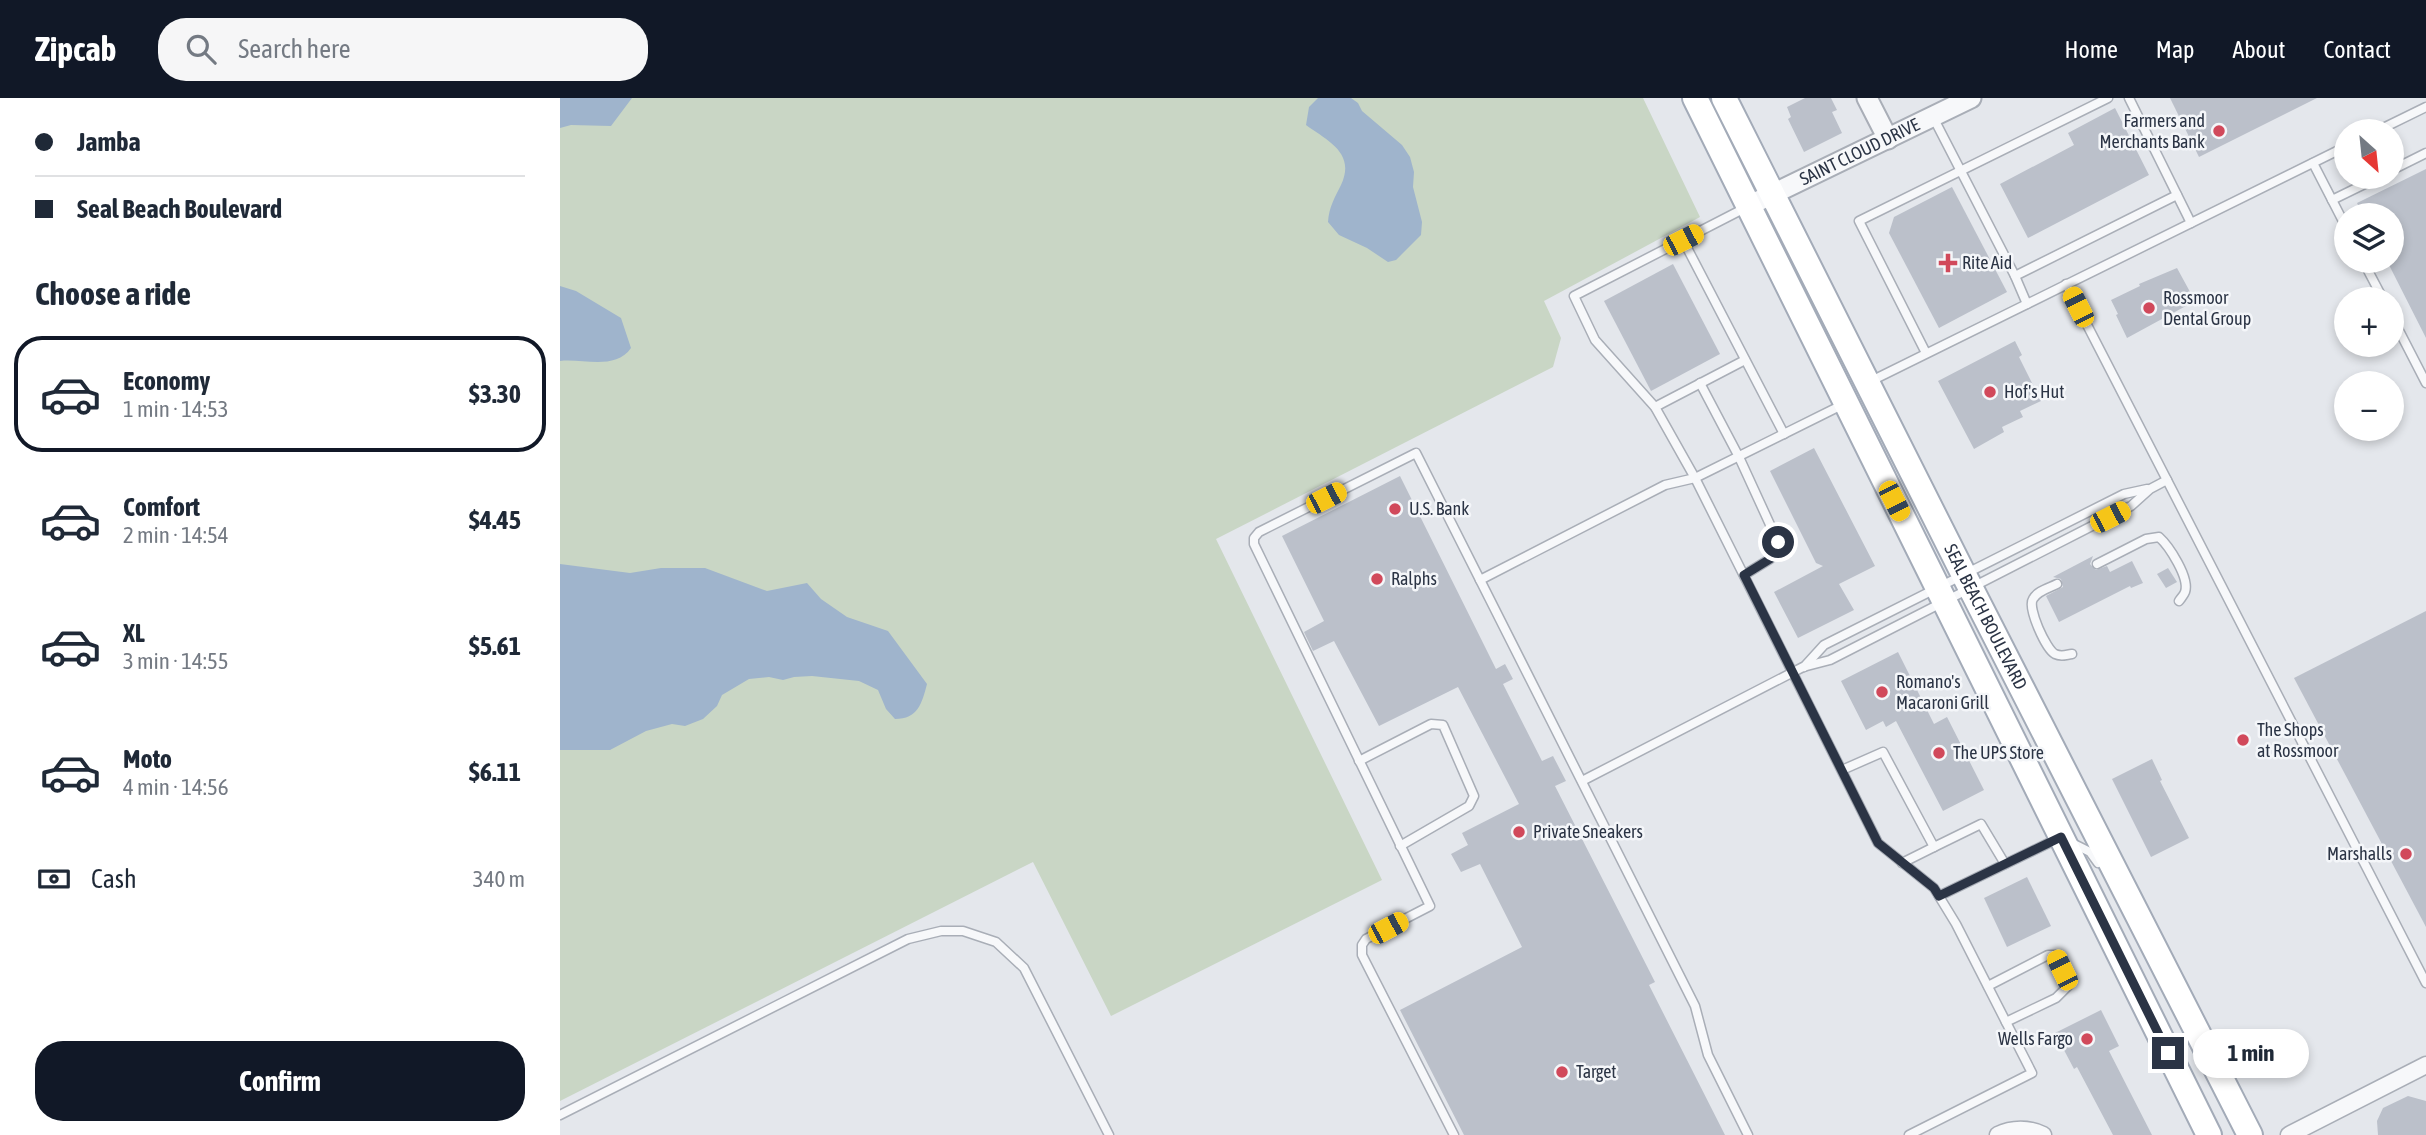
<!DOCTYPE html>
<html lang="en">
<head>
<meta charset="utf-8">
<style>
  body { margin:0; font-family:"Asap Condensed",sans-serif; background:#f6f6f7; color:#1f2937; height:100vh; display:flex; flex-direction:column; font-size:26px; white-space:nowrap }
  * { box-sizing:border-box; margin:0 }
  p { font-size:23px; color:#747a83 }
  .icon { flex:none; width:38px; height:38px; fill:none; stroke:currentColor; stroke-width:2; stroke-linecap:round; stroke-linejoin:round }
  .map { position:relative; flex:1; overflow:hidden }
  .drawer { display:flex; flex-direction:column; background:#fff; width:560px }
  .drawer>* { flex:none }
  .banner { display:grid; align-content:center; height:154px; padding:0 35px; background:#fff }
  .needle { width:46px; rotate:153deg }
  .fabs { position:absolute; left:1774px; top:21px; display:grid; gap:14px }
  .fabs a { display:grid; place-items:center; width:70px; height:70px; border-radius:50%; background:#fff; box-shadow:0 4px 10px #0003; font-size:35px }
  .end { position:absolute; width:32px; height:32px; margin:-16px; border:9px solid #2b3445; background:#fff; box-shadow:0 0 0 4px #fff }
  .from { border-radius:50% }
  .bubble { position:absolute; height:49px; border-radius:24px; background:#fff; box-shadow:0 4px 10px #0003; font-size:23px; font-weight:700; line-height:49px; text-align:center }
  .car { position:absolute; width:21px; height:42px; margin:-21px -10px; border-radius:9px; box-shadow:0 0 5px 2px #0007; background:linear-gradient(#f5c518 24%,#345 0 40%,#f5c518 0 76%,#345 0 86%,#f5c518 0) }
  .banner b { display:flex; align-items:center; gap:24px; height:66px; font-size:26px }
  .banner b+b { border-top:2px solid #e0e1e3 }
  .banner i { width:18px; height:18px; background:#1f2937 }
  ul { padding:0; list-style:none }
  li { display:flex; align-items:center; gap:21px; height:116px; margin:0 14px 10px; padding:0 21px; border:4px solid transparent; border-radius:28px }
  li div { flex:1 }
  li b { display:block; font-size:26px }
  li em { font-style:normal; font-weight:700 }
  li.active { border-color:#111827 }
  li>.icon { width:63px; height:63px; stroke-width:1.5 }
  h2 { padding:0 35px; font-size:32px; line-height:84px }
  .pay { display:flex; align-items:center; gap:18px; height:77px; padding:0 35px; font-size:26px }
  .pay p { margin-inline-start:auto }
  .cta { display:flex; gap:14px; margin-top:auto; padding:14px 35px }
  .cta a { flex:1; height:80px; border-radius:28px; background:#111827; color:#fff; font-size:28px; font-weight:700; line-height:80px; text-align:center }
  header { display:flex; align-items:center; gap:42px; box-sizing:border-box; height:98px; padding:0 35px; background:#111827; color:#fff }
  header strong { font-size:33px }
  nav { display:flex; gap:38px; margin-inline-start:auto; font-size:24px }
  .search { width:490px; height:63px; background:#f6f6f7; display:flex; align-items:center; gap:18px; box-sizing:border-box; padding:0 24px; border-radius:28px; color:#747a83; font-size:26px }
  main { display:flex; flex:1; min-height:0 }
  .map>svg:first-child { display:block }
  .green { fill:#c9d6c5 }
  .water { fill:#9fb4cc }
  .building { fill:#bbc0ca }
  .lines { fill:none; stroke-linecap:round; stroke-linejoin:round }
  .service-casing { stroke:#a9aeb7; stroke-width:11 }
  .minor-casing { stroke:#a9aeb7; stroke-width:19 }
  .tertiary-casing { stroke:#a9aeb7; stroke-width:23 }
  .primary-casing { stroke:#a3abb8; stroke-width:28 }
  .service { stroke:#f7f8fa; stroke-width:8 }
  .minor { stroke:#f7f8fa; stroke-width:16 }
  .tertiary { stroke:#f7f8fa; stroke-width:19 }
  .primary { stroke:#fff; stroke-width:24 }
  .route { stroke:#2b3445; stroke-width:9 }
  .poi-dot { fill:#d1495b; stroke:#f4f6f9; stroke-width:2.5 }
  .labels { text-anchor:middle; stroke-width:5; stroke-linejoin:round; paint-order:stroke }
  .poi-label { font-size:18px; fill:#2b3445; stroke:#f4f6f9; text-anchor:start }
  .street-label { font-size:18px; fill:#2b3445; stroke:#f4f6f9 }
</style>
</head>
<body>
<header>
<strong>Zipcab</strong>
<div class="search"><svg class="icon" aria-label="search" viewBox="0 0 24 24"><circle cx="10" cy="10" r="6"/><path d="M15 15l6 6"/></svg>Search here</div>
<nav><a>Home</a><a>Map</a><a>About</a><a>Contact</a></nav>
</header>
<main>
<section class="drawer">
<div class="banner">
<b><i class="from"></i>Jamba</b>
<b><i></i>Seal Beach Boulevard</b>
</div>
<h2>Choose a ride</h2>
<ul>
<li class="active"><svg class="icon" aria-label="car" viewBox="0 0 24 24"><path d="M5 17H2v-5l4-1 3-4h7l3 4 3 1v5h-3M9 17h6M6 11h13"/><circle cx="7" cy="17" r="2"/><circle cx="17" cy="17" r="2"/></svg><div><b>Economy</b><p>1 min · 14:53</p></div><em>$3.30</em></li>
<li><svg class="icon" aria-label="car" viewBox="0 0 24 24"><path d="M5 17H2v-5l4-1 3-4h7l3 4 3 1v5h-3M9 17h6M6 11h13"/><circle cx="7" cy="17" r="2"/><circle cx="17" cy="17" r="2"/></svg><div><b>Comfort</b><p>2 min · 14:54</p></div><em>$4.45</em></li>
<li><svg class="icon" aria-label="car" viewBox="0 0 24 24"><path d="M5 17H2v-5l4-1 3-4h7l3 4 3 1v5h-3M9 17h6M6 11h13"/><circle cx="7" cy="17" r="2"/><circle cx="17" cy="17" r="2"/></svg><div><b>XL</b><p>3 min · 14:55</p></div><em>$5.61</em></li>
<li><svg class="icon" aria-label="car" viewBox="0 0 24 24"><path d="M5 17H2v-5l4-1 3-4h7l3 4 3 1v5h-3M9 17h6M6 11h13"/><circle cx="7" cy="17" r="2"/><circle cx="17" cy="17" r="2"/></svg><div><b>Moto</b><p>4 min · 14:56</p></div><em>$6.11</em></li>
</ul>
<div class="pay"><svg class="icon" aria-label="cash" viewBox="0 0 24 24"><path d="M3 7h18v10H3z"/><circle cx="12" cy="12" r="2"/></svg>Cash<p>340 m</p></div>
<div class="cta"><a>Confirm</a></div>
</section>
<div class="map">
<svg width="1866" height="1037" viewBox="0 0 1866 1037">
  <rect width="100%" height="100%" fill="#e4e7ec"/>
  <path class="green" d="M0,0H1083L1140,119L984,203L1001,240L993,269L656,441L822,782L551,918L473,764L0,1003Z"/>
  <g class="water">
    <path d="M0,0H72L51,28L11,27L0,30Z"/>
    <path d="M758,0H791L798,5L802,13L842,47L850,59L854,74L853,89L862,124L861,137L836,162L828,164L807,150L779,137L768,124C769,109 775,99 781,87C796,55 768,43 746,27L749,9Z"/>
    <path d="M0,188L16,193L61,220L71,250C55,273 22,260 0,263Z"/>
    <path d="M0,466L70,475L101,470H145L207,493L247,485L261,501L287,519L328,533L367,586C362,605 358,621 335,621L326,611L318,592L299,583L252,578L234,579L223,582L209,579L189,581L162,597L157,608L143,621L125,628L112,626L86,633L50,652H0Z"/>
  </g>
  <g class="building">
    <path d="M1245,0H1271L1277,12L1272,14L1282,35L1244,54L1228,21L1231,19L1227,9Z"/>
    <path d="M1610,0H1757L1639,59Z"/>
    <path d="M1555,10L1589,77L1468,140L1440,86L1514,47L1508,35Z"/>
    <path d="M1866,71V240L1827,163H1832V117H1803L1797,105Z"/>
    <path d="M1392,89L1447,194L1379,230L1329,135L1334,119Z"/>
    <path d="M1113,166L1160,256L1091,293L1044,203Z"/>
    <path d="M1617,170L1635,203L1567,240L1556,217L1558,216L1551,202L1580,188L1579,186Z"/>
    <path d="M1455,243L1462,257L1459,259L1481,303L1460,313L1463,319L1442,329L1444,334L1414,351L1378,283Z"/>
    <path d="M1254,350L1315,468L1279,486L1294,512L1238,540L1214,494L1263,468L1256,465L1210,373Z"/>
    <path d="M840,378L936,571L945,566L953,581L943,586L982,663L993,658L1006,683L995,688L1095,884L1089,887L1165,1037H904L840,912L962,849L920,766L901,774L891,756L908,747L902,735L959,706L898,589L819,628L774,543L753,553L744,534L764,523L722,438Z"/>
    <path d="M1533,458L1530,466L1536,472L1547,468L1550,474L1572,463L1583,485L1571,490L1570,488L1499,524L1486,498L1503,489L1501,481L1493,479Z"/>
    <path d="M1608,470L1617,484L1606,490L1597,476Z"/>
    <path d="M1866,513V829L1734,580Z"/>
    <path d="M1338,554L1374,626L1387,619L1424,692L1383,713L1336,623L1326,629L1323,623L1306,632L1281,583Z"/>
    <path d="M1592,661L1602,682L1600,683L1629,740L1591,759L1552,681Z"/>
    <path d="M1467,779L1491,828L1447,849L1424,800Z"/>
    <path d="M1541,912L1559,948L1549,953L1592,1037H1553L1517,969L1514,971L1495,935Z"/>
    <path d="M1848,998L1866,1003V1037H1818L1817,1023L1823,1010Z"/>
  </g>
  <g class="lines">
    <defs>
      <g id="service">
        <path d="M1569,0L1631,125"/>
        <path d="M1373,19L1455,178L1617,97"/>
        <path d="M1817,33L1866,9"/>
        <path d="M1753,65L1787,131"/>
        <path d="M1832,72L1866,55"/>
        <path d="M1772,102L1819,79"/>
        <path d="M1185,110L1014,198L1035,242L1095,309L1135,380L1318,745L1374,790L1396,826L1472,975L1349,1037"/>
        <path d="M1123,142L1224,336"/>
        <path d="M1803,163L1823,201"/>
        <path d="M1455,178L1467,206"/>
        <path d="M1506,186L1866,885"/>
        <path d="M1832,219L1866,285"/>
        <path d="M1366,255L1299,123L1548,0"/>
        <path d="M1309,284L1787,48"/>
        <path d="M1140,285L1179,359L1218,444V452L1210,461L1184,477"/>
        <path d="M1095,309L1185,262"/>
        <path d="M1537,466L1586,441L1599,439C1609,448 1630,480 1625,494C1624,497 1621,500 1619,503"/>
        <path d="M920,482L1105,387L1135,380L1282,307"/>
        <path d="M1497,486C1489,490 1477,493 1473,501C1467,510 1486,551 1495,556C1501,559 1505,557 1512,556"/>
        <path d="M1244,569L1264,547L1564,396L1587,391"/>
        <path d="M799,663L871,626L883,627L914,698L909,708L840,748"/>
        <path d="M1282,672L1323,654L1374,749L1421,726L1445,766"/>
        <path d="M1022,683L1243,569L1270,562L1571,408L1590,391L1607,382"/>
        <path d="M1510,744L1530,754L1538,765"/>
        <path d="M1342,765L1374,749"/>
        <path d="M1379,798L1499,740"/>
        <path d="M1428,888L1488,857H1495L1509,887L1496,900L1446,924"/>
        <path d="M0,1017L348,841L381,833H403L436,844L464,870L549,1037"/>
        <path d="M894,1037L802,857V847L806,841L870,808L694,446V440L699,434L856,355L1135,908L1148,957L1188,1037"/>
      </g>
      <g id="minor">
        <path d="M1438,1037C1452,1030 1469,1030 1483,1037"/>
        <path d="M1729,1037L1866,967"/>
      </g>
      <g id="tertiary">
        <path d="M1307,0L1328,41"/>
        <path id="s1" d="M1188,108L1411,0"/>
      </g>
      <g id="primary">
        <path d="M1135,0L1649,1037"/>
        <path id="s2" d="M1164,0L1404,477L1690,1037"/>
      </g>
    </defs>
    <use href="#service" class="service-casing"/>
    <use href="#minor" class="minor-casing"/>
    <use href="#tertiary" class="tertiary-casing"/>
    <use href="#primary" class="primary-casing"/>
    <use href="#service" class="service"/>
    <use href="#minor" class="minor"/>
    <use href="#tertiary" class="tertiary"/>
    <use href="#primary" class="primary"/>
  </g>
  <g class="lines">
    <path class="route" d="M1218,444V452L1210,461L1184,477L1318,745L1374,790L1379,798L1501,739L1608,955"/>
  </g>
  <g class="poi-dot">
    <circle cx="1659" cy="33" r="7"/>
    <path d="M1384.5 154.5h7v7h7v7h-7v7h-7v-7h-7v-7h7z"/>
    <circle cx="1589" cy="210" r="7"/>
    <circle cx="1430" cy="294" r="7"/>
    <circle cx="835" cy="411" r="7"/>
    <circle cx="817" cy="481" r="7"/>
    <circle cx="1322" cy="594" r="7"/>
    <circle cx="1683" cy="642" r="7"/>
    <circle cx="1379" cy="655" r="7"/>
    <circle cx="959" cy="734" r="7"/>
    <circle cx="1846" cy="756" r="7"/>
    <circle cx="1527" cy="941" r="7"/>
    <circle cx="1002" cy="974" r="7"/>
  </g>
  <g class="labels">
    <g class="poi-label">
      <text x="1645" y="29" text-anchor="end">Farmers and<tspan x="1645" dy="21">Merchants Bank</tspan></text>
      <text x="1402" y="171">Rite Aid</text>
      <text x="1603" y="206">Rossmoor<tspan x="1603" dy="21">Dental Group</tspan></text>
      <text x="1444" y="300">Hof's Hut</text>
      <text x="849" y="417">U.S. Bank</text>
      <text x="831" y="487">Ralphs</text>
      <text x="1336" y="590">Romano's<tspan x="1336" dy="21">Macaroni Grill</tspan></text>
      <text x="1697" y="638">The Shops<tspan x="1697" dy="21">at Rossmoor</tspan></text>
      <text x="1393" y="661">The UPS Store</text>
      <text x="973" y="740">Private Sneakers</text>
      <text x="1832" y="762" text-anchor="end">Marshalls</text>
      <text x="1513" y="947" text-anchor="end">Wells Fargo</text>
      <text x="1016" y="980">Target</text>
    </g>
    <g class="street-label">
      <text dy="6" stroke="none"><textPath href="#s1" startOffset="124">SAINT CLOUD DRIVE</textPath></text>
      <text dy="6" stroke="none"><textPath href="#s2" startOffset="581">SEAL BEACH BOULEVARD</textPath></text>
    </g>
  </g>
</svg>
<div class="fabs">
<a><svg class="needle" viewBox="-14 -14 28 28"><path d="M0-13l5 13h-10z" fill="#e53935"/><path d="M0 13l5-13h-10z" fill="#747a83"/></svg></a>
<a><svg class="icon" aria-label="layers" viewBox="0 0 24 24"><path d="M12 4l9 5-9 5-9-5zM3 14l9 5 9-5"/></svg></a>
<a>+</a>
<a>−</a>
</div>
<i class="end from" style="left:1218px;top:444px"></i>
<i class="end" style="left:1608px;top:955px"></i>
<div class="bubble" style="left:1633px;top:931px;width:116px">1 min</div>
<i class="car" style="left:1123px;top:142px;rotate:63deg"></i>
<i class="car" style="left:1518px;top:209px;rotate:333deg"></i>
<i class="car" style="left:766px;top:400px;rotate:63deg"></i>
<i class="car" style="left:1334px;top:403px;rotate:153deg"></i>
<i class="car" style="left:1550px;top:419px;rotate:63deg"></i>
<i class="car" style="left:828px;top:830px;rotate:62deg"></i>
<i class="car" style="left:1502px;top:872px;rotate:334deg"></i>
</div>
</main>
</body>
</html>
